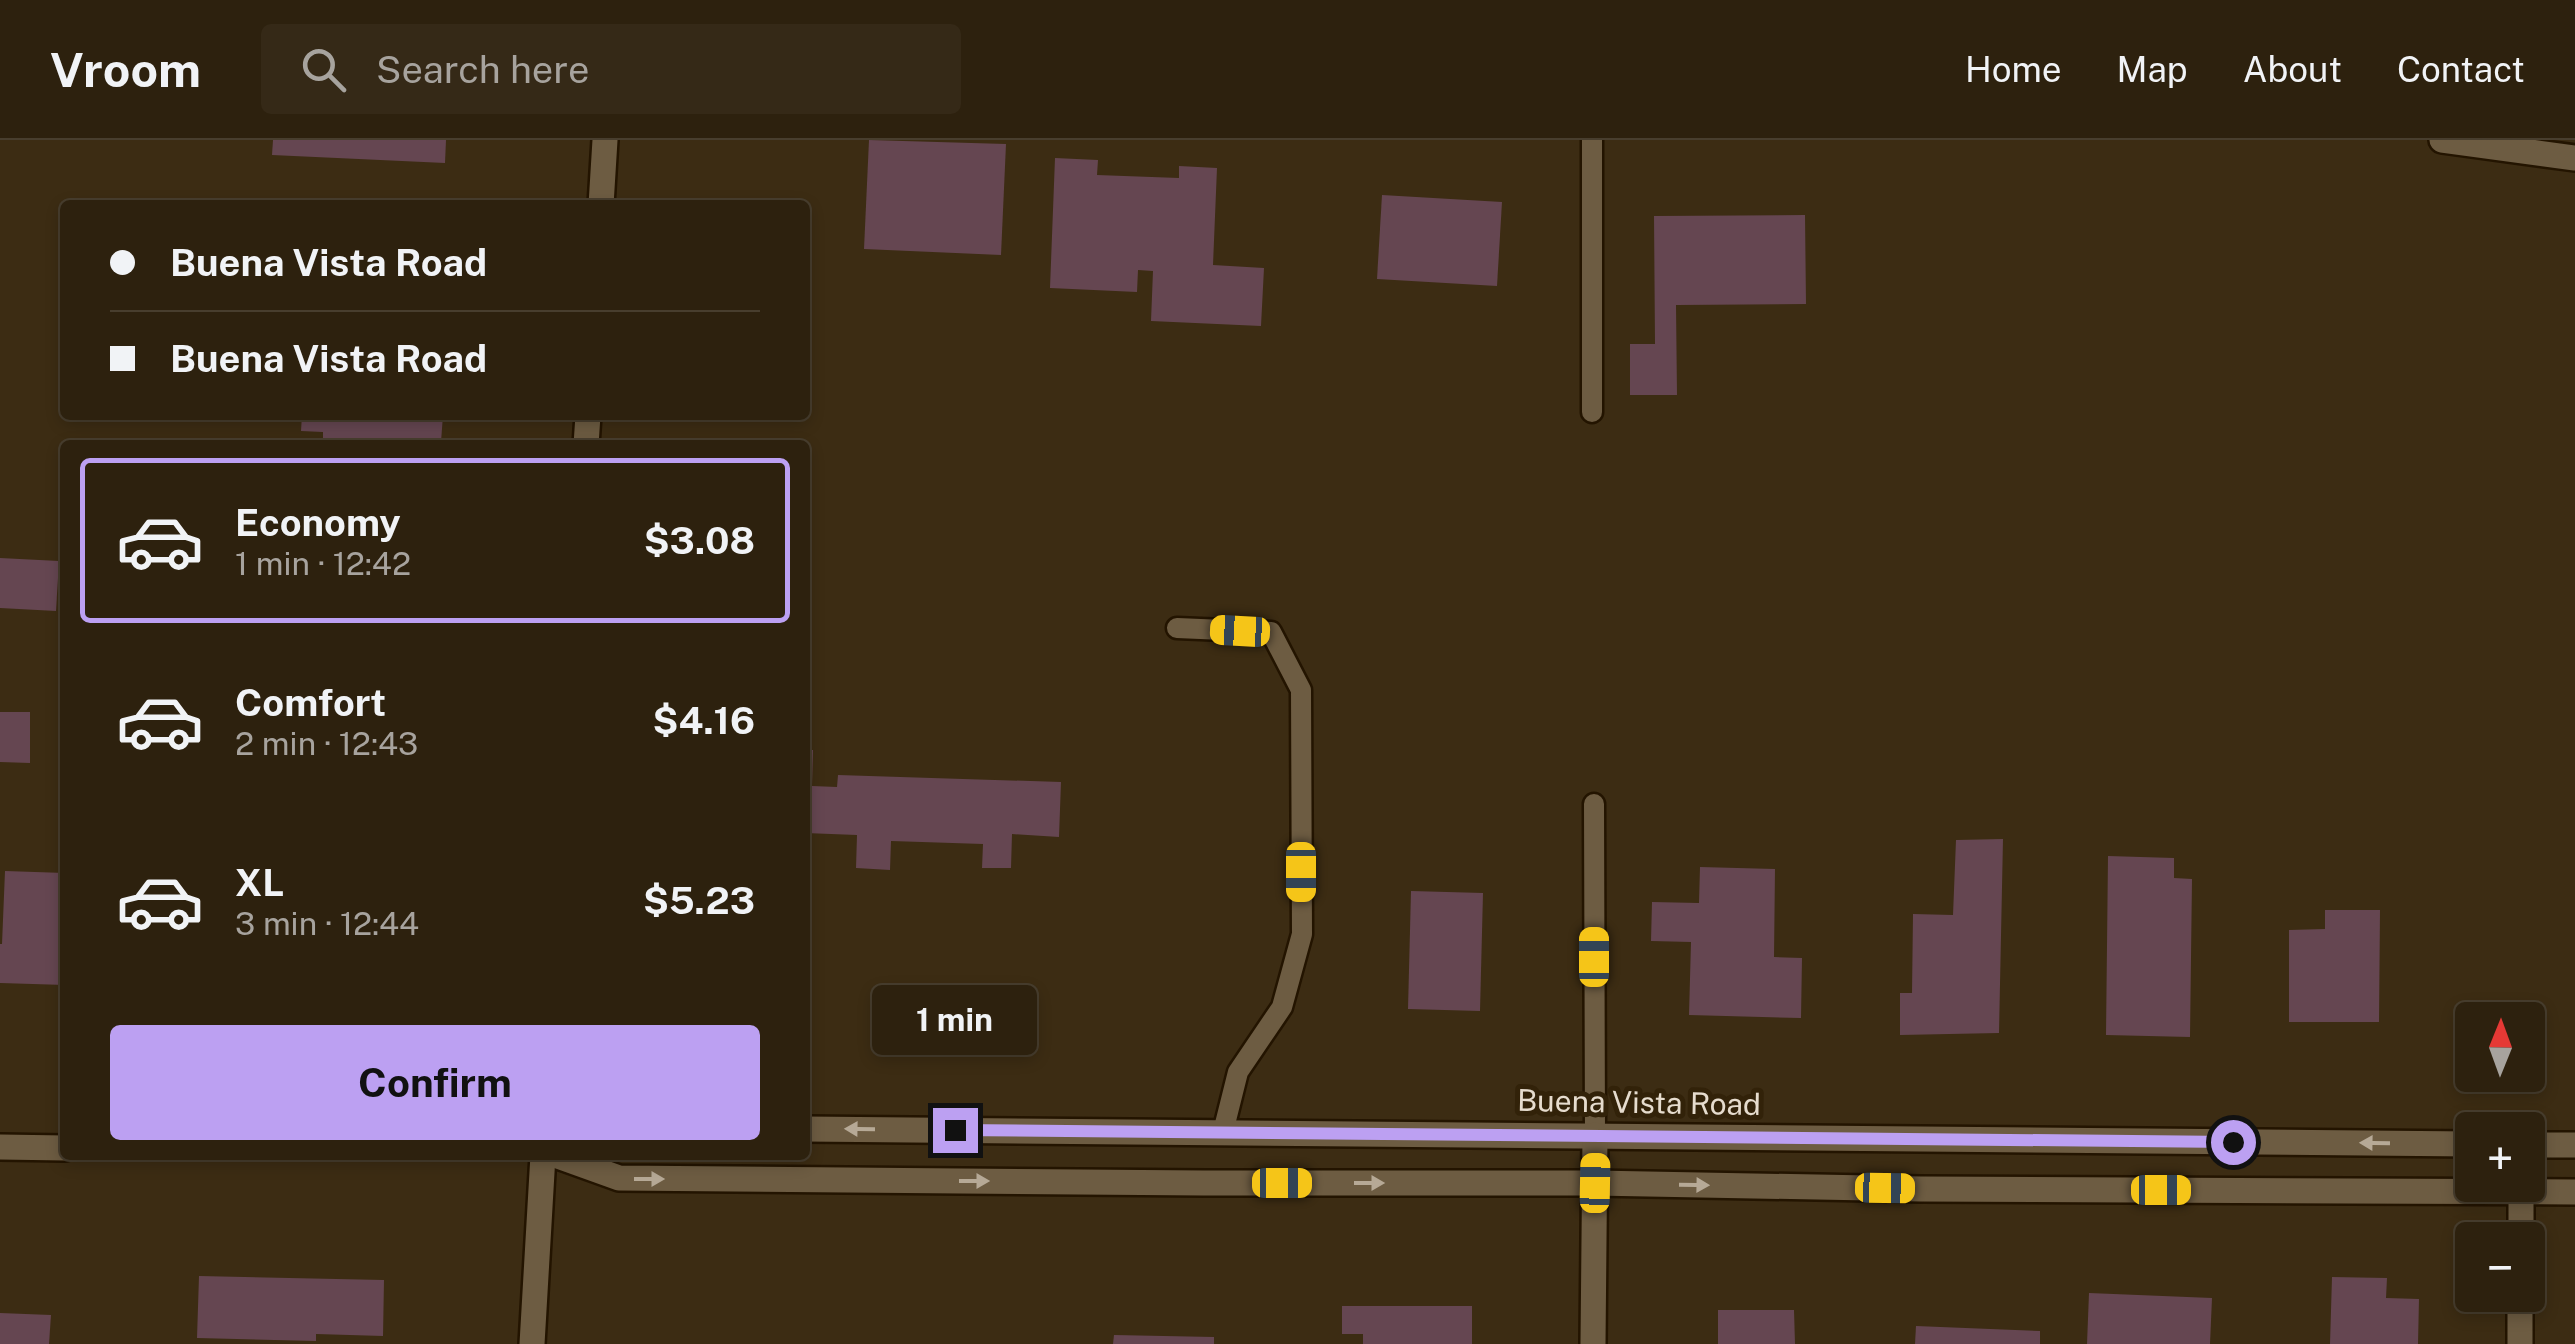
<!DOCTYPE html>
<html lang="en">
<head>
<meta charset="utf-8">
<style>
  body { margin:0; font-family:"Public Sans",sans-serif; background:#352917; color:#f1f3f6; height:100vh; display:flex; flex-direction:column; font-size:38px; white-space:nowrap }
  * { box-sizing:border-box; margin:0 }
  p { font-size:32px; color:#a7a39e }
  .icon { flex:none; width:55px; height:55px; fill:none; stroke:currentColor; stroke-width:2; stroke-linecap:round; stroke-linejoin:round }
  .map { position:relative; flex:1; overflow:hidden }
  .side { position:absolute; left:60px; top:300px; width:750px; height:720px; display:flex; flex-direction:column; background:#2d210e; border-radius:10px; box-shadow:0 5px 15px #0003,0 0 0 2px #483e2e }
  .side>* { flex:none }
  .hud { position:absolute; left:60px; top:60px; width:750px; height:220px; border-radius:10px; box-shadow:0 5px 15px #0003,0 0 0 2px #483e2e; display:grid; align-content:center; height:220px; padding:0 50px; background:#2d210e }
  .needle { width:65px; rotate:1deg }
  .fabs { position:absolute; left:2455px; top:862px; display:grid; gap:20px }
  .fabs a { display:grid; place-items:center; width:90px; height:90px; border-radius:10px; background:#2d210e; box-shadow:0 5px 15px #0003,0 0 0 2px #483e2e; font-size:50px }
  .end { position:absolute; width:45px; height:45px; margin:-22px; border:12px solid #bca0f2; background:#111; box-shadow:0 0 0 5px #111 }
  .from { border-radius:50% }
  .bubble { position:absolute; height:70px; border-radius:10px; background:#2d210e; box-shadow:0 5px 15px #0003,0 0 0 2px #483e2e; font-size:32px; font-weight:700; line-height:70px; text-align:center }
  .car { position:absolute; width:30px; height:60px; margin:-30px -15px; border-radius:12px; box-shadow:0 0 8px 2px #0007; background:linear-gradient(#f5c518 24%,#345 0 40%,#f5c518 0 76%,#345 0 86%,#f5c518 0) }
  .hud b { display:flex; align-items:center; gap:35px; height:95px; font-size:38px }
  .hud b+b { border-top:2px solid #483e2e }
  .hud i { width:25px; height:25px; background:#f1f3f6 }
  ul { padding:18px 0 0; list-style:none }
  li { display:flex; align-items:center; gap:30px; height:165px; margin:0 20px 15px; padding:0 30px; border:5px solid transparent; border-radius:10px }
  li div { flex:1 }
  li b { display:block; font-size:38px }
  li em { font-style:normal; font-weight:700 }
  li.selected { border-color:#bca0f2 }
  li>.icon { width:90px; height:90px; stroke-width:1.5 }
  .cta { display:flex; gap:20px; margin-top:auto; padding:20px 50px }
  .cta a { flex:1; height:115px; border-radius:10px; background:#bca0f2; color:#111; font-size:40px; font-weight:700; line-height:115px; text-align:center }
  header { display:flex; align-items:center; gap:60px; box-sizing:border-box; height:140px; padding:0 50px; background:#2d210e; border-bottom:2px solid #483e2e }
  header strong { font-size:48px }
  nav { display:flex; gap:55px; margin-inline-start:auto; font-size:35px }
  .search { width:700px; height:90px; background:#352917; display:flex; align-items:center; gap:25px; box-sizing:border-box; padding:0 35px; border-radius:10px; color:#a7a39e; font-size:38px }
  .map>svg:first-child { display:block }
  .building { fill:#654651 }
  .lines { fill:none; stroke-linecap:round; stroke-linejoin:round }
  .service-casing { stroke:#231400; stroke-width:25 }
  .minor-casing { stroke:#231400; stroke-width:30 }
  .tertiary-casing { stroke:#231400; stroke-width:30 }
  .secondary-casing { stroke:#231400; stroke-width:30 }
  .service { stroke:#6d5c42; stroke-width:20 }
  .minor { stroke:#6d5c42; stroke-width:25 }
  .tertiary { stroke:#6d5c42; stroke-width:25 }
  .secondary { stroke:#6d5c42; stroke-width:25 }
  .oneway { fill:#b6a996 }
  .route { stroke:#bca0f2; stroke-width:12 }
  .labels { text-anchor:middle; stroke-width:10; stroke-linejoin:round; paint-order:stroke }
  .street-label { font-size:30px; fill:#e6dcce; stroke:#322209 }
</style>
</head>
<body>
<header>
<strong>Vroom</strong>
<div class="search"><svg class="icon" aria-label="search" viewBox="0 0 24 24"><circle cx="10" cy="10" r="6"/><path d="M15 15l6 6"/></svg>Search here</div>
<nav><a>Home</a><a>Map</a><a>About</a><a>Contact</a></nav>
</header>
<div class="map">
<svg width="2575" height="1204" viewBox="0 0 2575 1204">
  <rect width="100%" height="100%" fill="#3c2c13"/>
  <g class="building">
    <path d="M273,0H446L445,23L272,15Z"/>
    <path d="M869,0L1006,4L1001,115L864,109Z"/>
    <path d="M1055,18L1098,20L1097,35L1179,38V26L1217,28L1213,125L1264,128L1261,186L1151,181L1153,131L1138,130L1137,152L1050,148Z"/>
    <path d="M1382,55L1502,62L1497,146L1377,139Z"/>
    <path d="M389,59L451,62V65H389Z"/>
    <path d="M1805,75L1806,164L1676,165L1677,255H1630V204H1655L1654,76Z"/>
    <path d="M302,275H443L441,302L397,300V305H323V292L301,291Z"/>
    <path d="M0,418L59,421L56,471L0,468Z"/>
    <path d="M0,572H30V623L0,622Z"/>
    <path d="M805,610H813L812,646L837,647L838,635L1061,642L1059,697L1012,694L1011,728H982L983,704L891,701L890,730L856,728L857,695L805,693Z"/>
    <path d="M2003,699L1999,893L1900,895V853H1912L1913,774L1953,775L1956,700Z"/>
    <path d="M2108,716L2174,718V738L2192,739L2190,897L2106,895Z"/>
    <path d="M1700,727L1775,729L1774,817L1802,818L1801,878L1689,875L1691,802L1651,801L1652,762L1699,763Z"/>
    <path d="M5,731L65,733V845L0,843V804H2Z"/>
    <path d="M1411,751L1483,753L1480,871L1408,869Z"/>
    <path d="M2325,770H2380L2379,882H2289V790L2325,789Z"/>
    <path d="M199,1136L384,1140L383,1196L316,1194V1201L197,1198Z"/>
    <path d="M2332,1137L2387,1138L2386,1158L2419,1159L2418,1204H2330Z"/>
    <path d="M2089,1153L2212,1158L2210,1204H2087Z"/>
    <path d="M1342,1166H1472V1204H1363V1194H1342Z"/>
    <path d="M1718,1170H1794L1795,1204H1718Z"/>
    <path d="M0,1173L51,1175L49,1204H0Z"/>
    <path d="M1916,1186L2040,1191V1204H1915Z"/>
    <path d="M1114,1195L1214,1197V1204H1113Z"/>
  </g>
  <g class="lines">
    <defs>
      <g id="service">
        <path d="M1592,0V272"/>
        <path d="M1177,488L1271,492L1301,550L1302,794L1282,867L1238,932L1223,992"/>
        <path d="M1594,664L1595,995"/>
      </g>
      <g id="minor">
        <path d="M2442,0L2575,18"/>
        <path d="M805,989L2472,1004"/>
        <path d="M2528,1005H2575"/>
        <path d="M555,1015L619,1038L1204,1043H1595L1921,1049L2575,1052"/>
        <path d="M2521,1100V1045"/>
        <path d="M1593,1204L1595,995"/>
        <path d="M2520,1204V1155"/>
      </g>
      <path id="tertiary" d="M0,1007L65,1008"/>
      <g id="secondary">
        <path d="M601,65L605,0"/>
        <path d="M586,305L588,275"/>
        <path d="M532,1204L543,1015"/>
      </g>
    </defs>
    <use href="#service" class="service-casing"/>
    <use href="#minor" class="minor-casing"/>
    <use href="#tertiary" class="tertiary-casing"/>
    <use href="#secondary" class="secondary-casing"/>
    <use href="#service" class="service"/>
    <use href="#minor" class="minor"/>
    <use href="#tertiary" class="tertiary"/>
    <use href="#secondary" class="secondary"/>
  </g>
  <defs><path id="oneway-solid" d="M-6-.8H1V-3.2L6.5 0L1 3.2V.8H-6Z" transform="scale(2.5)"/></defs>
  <g class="oneway">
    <use href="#oneway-solid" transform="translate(860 989) rotate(-179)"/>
    <use href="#oneway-solid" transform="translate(2375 1003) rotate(-179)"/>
    <use href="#oneway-solid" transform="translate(649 1039)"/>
    <use href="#oneway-solid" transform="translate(974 1041)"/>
    <use href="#oneway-solid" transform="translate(1369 1043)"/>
    <use href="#oneway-solid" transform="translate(1694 1045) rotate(1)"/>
  </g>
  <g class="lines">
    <path class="route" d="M955,990L2233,1002"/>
  </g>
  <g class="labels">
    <g class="street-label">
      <text transform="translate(1639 963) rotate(1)" y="10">Buena Vista Road</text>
    </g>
  </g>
</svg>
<div class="fabs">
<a><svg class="needle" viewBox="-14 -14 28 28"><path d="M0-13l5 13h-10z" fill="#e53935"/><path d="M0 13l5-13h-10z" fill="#a7a39e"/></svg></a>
<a>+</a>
<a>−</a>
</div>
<i class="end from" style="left:2233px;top:1002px"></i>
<i class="end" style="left:955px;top:990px"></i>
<div class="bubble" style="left:872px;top:845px;width:165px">1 min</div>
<i class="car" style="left:1240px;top:491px;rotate:273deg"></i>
<i class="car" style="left:1301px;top:732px;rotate:180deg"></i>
<i class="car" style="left:1594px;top:817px;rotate:0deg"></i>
<i class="car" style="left:1282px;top:1043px;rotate:90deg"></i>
<i class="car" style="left:1595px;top:1043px;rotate:1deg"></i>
<i class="car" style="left:1885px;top:1048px;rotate:91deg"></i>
<i class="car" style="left:2161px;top:1050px;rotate:90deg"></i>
<div class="hud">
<b><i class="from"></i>Buena Vista Road</b>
<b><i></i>Buena Vista Road</b>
</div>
<section class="side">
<ul>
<li class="selected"><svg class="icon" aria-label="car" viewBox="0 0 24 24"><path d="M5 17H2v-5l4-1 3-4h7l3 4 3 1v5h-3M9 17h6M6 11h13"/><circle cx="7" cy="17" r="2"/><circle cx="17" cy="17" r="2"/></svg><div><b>Economy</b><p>1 min · 12:42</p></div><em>$3.08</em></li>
<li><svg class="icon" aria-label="car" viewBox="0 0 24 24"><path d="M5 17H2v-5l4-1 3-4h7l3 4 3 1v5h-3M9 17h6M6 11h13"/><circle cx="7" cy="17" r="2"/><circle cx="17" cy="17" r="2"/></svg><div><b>Comfort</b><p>2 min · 12:43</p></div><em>$4.16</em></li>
<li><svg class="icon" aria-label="car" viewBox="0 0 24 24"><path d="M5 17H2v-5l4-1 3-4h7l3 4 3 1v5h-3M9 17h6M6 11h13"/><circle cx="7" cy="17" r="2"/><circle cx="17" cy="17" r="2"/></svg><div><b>XL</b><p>3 min · 12:44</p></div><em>$5.23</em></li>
</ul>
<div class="cta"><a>Confirm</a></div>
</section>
</div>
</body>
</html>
